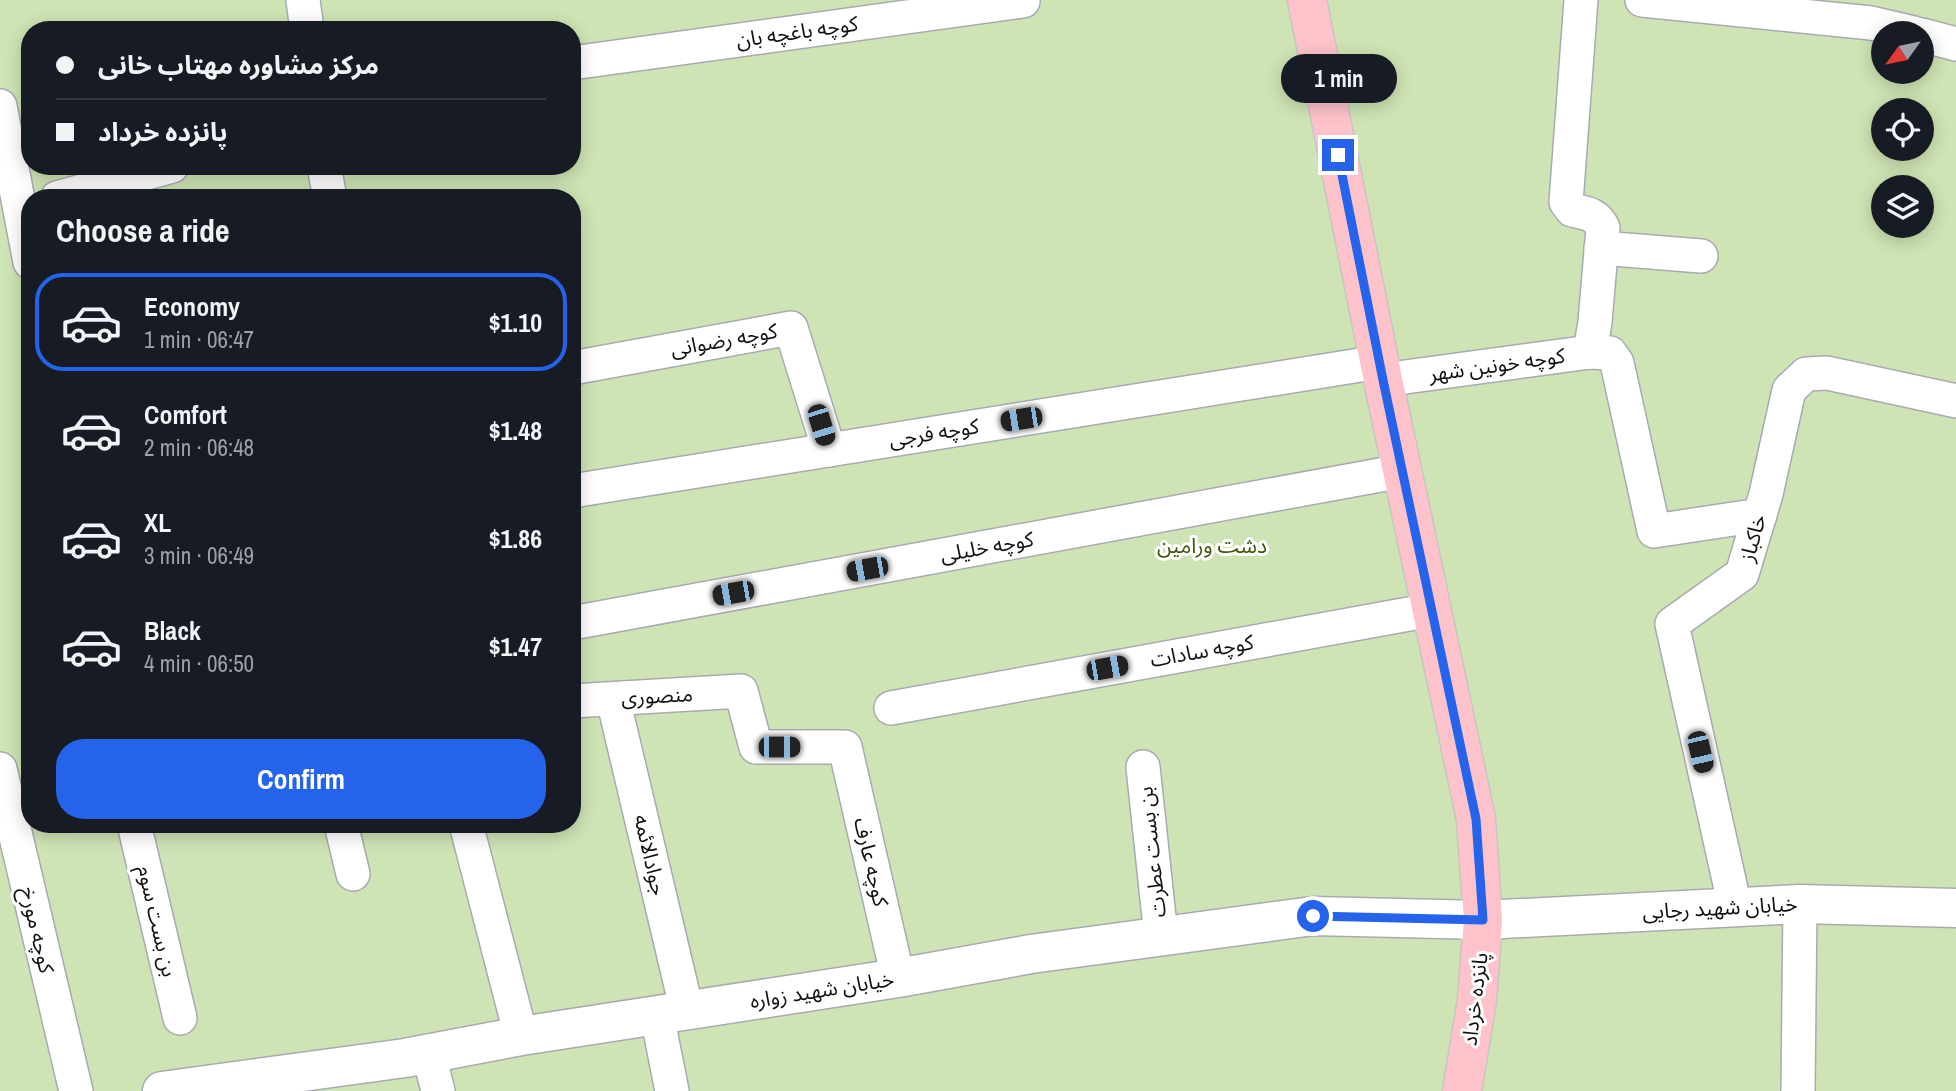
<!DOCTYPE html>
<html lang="en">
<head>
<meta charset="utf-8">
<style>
  body { margin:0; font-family:"Archivo Narrow","Noto Sans Arabic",sans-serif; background:#242831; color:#f1f3f6; height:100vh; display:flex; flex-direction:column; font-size:26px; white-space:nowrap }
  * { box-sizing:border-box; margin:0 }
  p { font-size:23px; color:#9ea1a6 }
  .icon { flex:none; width:38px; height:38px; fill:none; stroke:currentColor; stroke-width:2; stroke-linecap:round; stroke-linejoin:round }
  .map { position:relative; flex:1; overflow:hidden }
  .sheet { position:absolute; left:21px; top:189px; width:560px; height:644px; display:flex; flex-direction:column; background:#171b24; border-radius:28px; box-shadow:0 4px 18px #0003 }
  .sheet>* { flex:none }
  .top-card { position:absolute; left:21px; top:21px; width:560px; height:154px; border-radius:28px; box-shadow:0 4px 18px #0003; display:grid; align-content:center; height:154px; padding:0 35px; background:#171b24 }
  .needle { width:46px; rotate:237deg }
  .controls { position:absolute; left:1871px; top:21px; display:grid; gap:14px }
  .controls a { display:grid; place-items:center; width:63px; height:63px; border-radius:50%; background:#171b24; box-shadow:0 4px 18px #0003; font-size:35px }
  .end { position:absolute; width:32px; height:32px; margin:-16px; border:9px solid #2563eb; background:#fff; box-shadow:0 0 0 4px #fff }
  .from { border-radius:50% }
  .bubble { position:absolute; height:49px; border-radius:24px; background:#171b24; box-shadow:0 4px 18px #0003; font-size:23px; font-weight:700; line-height:49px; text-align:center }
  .car { position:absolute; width:21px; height:42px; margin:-21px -10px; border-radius:9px; box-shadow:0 0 5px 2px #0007; background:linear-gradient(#222 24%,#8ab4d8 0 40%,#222 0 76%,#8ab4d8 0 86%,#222 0) }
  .top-card b { display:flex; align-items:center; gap:24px; height:66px; font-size:26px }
  .top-card b+b { border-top:2px solid #363941 }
  .top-card i { width:18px; height:18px; background:#f1f3f6 }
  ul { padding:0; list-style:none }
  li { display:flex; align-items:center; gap:21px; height:98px; margin:0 14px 10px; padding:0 21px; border:4px solid transparent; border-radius:28px }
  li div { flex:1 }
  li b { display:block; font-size:26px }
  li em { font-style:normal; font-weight:700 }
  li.current { border-color:#2563eb }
  li>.icon { width:63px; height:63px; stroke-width:1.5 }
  h2 { padding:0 35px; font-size:32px; line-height:84px }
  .action { display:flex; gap:14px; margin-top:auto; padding:14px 35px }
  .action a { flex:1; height:80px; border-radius:28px; background:#2563eb; color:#fff; font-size:28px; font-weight:700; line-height:80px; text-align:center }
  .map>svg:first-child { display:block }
  .green { fill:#cfe4b4; fill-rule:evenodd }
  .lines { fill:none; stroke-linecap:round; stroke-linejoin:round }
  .minor-casing { stroke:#a9aab1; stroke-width:36 }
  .tertiary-casing { stroke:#a9aab1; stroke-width:41 }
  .secondary-casing { stroke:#a9aab1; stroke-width:41 }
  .primary-casing { stroke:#c6c6c6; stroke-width:41 }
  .minor { stroke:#fff; stroke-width:33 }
  .tertiary { stroke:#fff; stroke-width:38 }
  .secondary { stroke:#fff; stroke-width:38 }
  .primary { stroke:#fdc2ca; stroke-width:38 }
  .route { stroke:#2563eb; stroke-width:9 }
  .labels { text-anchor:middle; stroke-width:6; stroke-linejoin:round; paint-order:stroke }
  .street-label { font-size:21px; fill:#111113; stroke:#fff }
  .park-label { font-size:21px; fill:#3b5508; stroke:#fff }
</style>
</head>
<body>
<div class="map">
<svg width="1956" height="1091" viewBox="0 0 1956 1091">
  <rect width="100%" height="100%" fill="#e8e9f1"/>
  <path class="green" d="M0,0H1956V1091H0ZM30,30H572V166H30ZM1883,33H1922V72H1883ZM1883,110H1922V149H1883ZM1883,187H1922V226H1883ZM30,198H572V824H30Z"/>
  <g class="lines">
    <defs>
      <g id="minor">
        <path d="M303,0L307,30"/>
        <path d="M1581,0L1566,202L1572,210C1586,213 1597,214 1603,228L1595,322L1590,352"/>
        <path d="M1642,0L1871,23L1914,33"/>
        <path d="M1922,35L1956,44"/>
        <path d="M572,63L1023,1"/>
        <path d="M0,106L30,262"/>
        <path d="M324,166L330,198"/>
        <path d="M57,198L172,166"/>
        <path d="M1601,248L1701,256"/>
        <path d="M572,368L791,328L829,450"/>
        <path d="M1383,380L1590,352L1610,353L1617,363L1654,531L1760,515"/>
        <path d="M572,491L1379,362"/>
        <path d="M572,623L1402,471"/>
        <path d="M613,699L687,1011"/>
        <path d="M572,701L741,691L756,747H845L898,978"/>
        <path d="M891,708L1431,610"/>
        <path d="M1143,767L1161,936"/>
        <path d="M0,769L76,1091"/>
        <path d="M134,824L180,1018"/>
        <path d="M341,824L353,874"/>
        <path d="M466,824L521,1036"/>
        <path d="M1735,907L1672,624L1742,574L1766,494L1789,390L1806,374L1827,373L1956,401"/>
        <path d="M657,1015L672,1091"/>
        <path d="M432,1067L438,1091"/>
        <path d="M1798,1091L1800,904"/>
      </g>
      <path id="tertiary" d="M162,1091L405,1058L521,1036L898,978L1031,954L1313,916L1483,920"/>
      <path id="secondary" d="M1483,920L1800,904L1956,908"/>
      <path id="primary" d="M1307,0L1383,380L1476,819L1483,920L1477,1000L1462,1091"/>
    </defs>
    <use href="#minor" class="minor-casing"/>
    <use href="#tertiary" class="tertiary-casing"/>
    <use href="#secondary" class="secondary-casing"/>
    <use href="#primary" class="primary-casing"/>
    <use href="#minor" class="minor"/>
    <use href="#tertiary" class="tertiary"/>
    <use href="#secondary" class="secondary"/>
    <use href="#primary" class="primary"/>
  </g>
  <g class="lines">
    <path class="route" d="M1313,916L1483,920L1476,819L1383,380L1338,155"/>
  </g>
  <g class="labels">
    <g class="street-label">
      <text transform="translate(797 32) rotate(-8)" y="7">کوچه باغچه بان</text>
      <text transform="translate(724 340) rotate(-10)" y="7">کوچه رضوانی</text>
      <text transform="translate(1497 365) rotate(-8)" y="7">کوچه خونین شهر</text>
      <text transform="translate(934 433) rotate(-9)" y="7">کوچه فرجی</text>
      <text transform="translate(1753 538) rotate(-74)" y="7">خاکباز</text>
      <text transform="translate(987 547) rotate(-10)" y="7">کوچه خلیلی</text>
      <text transform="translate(1202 651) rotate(-10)" y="7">کوچه سادات</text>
      <text transform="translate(657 696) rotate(-3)" y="7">منصوری</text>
      <text transform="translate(1152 852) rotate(-96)" y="7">بن بست عطرت</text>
      <text transform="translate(650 855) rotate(77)" y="7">جوادالائمه</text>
      <text transform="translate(871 862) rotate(77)" y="7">کوچه عارف</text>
      <text transform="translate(1720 908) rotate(-3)" y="7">خیابان شهید رجایی</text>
      <text transform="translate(157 921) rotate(77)" y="7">بن بست سوم</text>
      <text transform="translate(37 930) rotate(77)" y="7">کوچه مورخ</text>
      <text transform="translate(822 990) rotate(-9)" y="7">خیابان شهید زواره</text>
      <text transform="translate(1475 999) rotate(-83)" y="7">پانزده خرداد</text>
    </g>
    <g class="park-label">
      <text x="1212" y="553">دشت ورامین</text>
    </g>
  </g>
</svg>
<div class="controls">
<a><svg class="needle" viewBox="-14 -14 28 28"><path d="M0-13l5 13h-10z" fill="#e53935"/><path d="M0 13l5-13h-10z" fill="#9ea1a6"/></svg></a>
<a><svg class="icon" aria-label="locate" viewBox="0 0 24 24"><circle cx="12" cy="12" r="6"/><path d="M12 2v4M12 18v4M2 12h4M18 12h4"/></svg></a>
<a><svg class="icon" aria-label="layers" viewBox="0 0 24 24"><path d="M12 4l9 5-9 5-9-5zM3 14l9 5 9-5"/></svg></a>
</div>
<i class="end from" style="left:1313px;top:916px"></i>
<i class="end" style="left:1338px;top:155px"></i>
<div class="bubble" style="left:1281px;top:54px;width:116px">1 min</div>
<i class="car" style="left:1021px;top:419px;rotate:261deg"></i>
<i class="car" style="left:821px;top:425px;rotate:163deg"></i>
<i class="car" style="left:867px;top:569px;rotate:260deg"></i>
<i class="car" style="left:733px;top:593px;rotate:260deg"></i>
<i class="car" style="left:1107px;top:668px;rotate:80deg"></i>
<i class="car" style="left:779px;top:747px;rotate:90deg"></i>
<i class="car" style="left:1700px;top:752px;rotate:167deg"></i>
<div class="top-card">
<b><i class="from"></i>مرکز مشاوره مهتاب خانی</b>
<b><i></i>پانزده خرداد</b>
</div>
<section class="sheet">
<h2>Choose a ride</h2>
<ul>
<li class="current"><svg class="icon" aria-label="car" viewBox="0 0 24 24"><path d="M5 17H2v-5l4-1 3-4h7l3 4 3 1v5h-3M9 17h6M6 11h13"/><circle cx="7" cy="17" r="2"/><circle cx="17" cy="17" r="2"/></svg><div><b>Economy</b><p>1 min · 06:47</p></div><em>$1.10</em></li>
<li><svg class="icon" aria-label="car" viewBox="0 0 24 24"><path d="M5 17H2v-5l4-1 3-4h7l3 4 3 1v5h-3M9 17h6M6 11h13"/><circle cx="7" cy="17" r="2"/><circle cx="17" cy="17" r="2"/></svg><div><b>Comfort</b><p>2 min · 06:48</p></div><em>$1.48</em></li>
<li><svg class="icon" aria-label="car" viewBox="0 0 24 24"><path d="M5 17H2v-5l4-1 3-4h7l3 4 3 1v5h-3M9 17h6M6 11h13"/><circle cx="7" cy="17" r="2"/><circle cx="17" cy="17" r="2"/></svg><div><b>XL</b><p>3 min · 06:49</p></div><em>$1.86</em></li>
<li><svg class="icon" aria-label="car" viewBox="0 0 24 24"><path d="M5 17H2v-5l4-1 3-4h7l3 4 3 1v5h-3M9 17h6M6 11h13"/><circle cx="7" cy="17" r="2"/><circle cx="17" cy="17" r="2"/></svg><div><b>Black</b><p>4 min · 06:50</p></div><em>$1.47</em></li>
</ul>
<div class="action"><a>Confirm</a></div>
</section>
</div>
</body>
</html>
